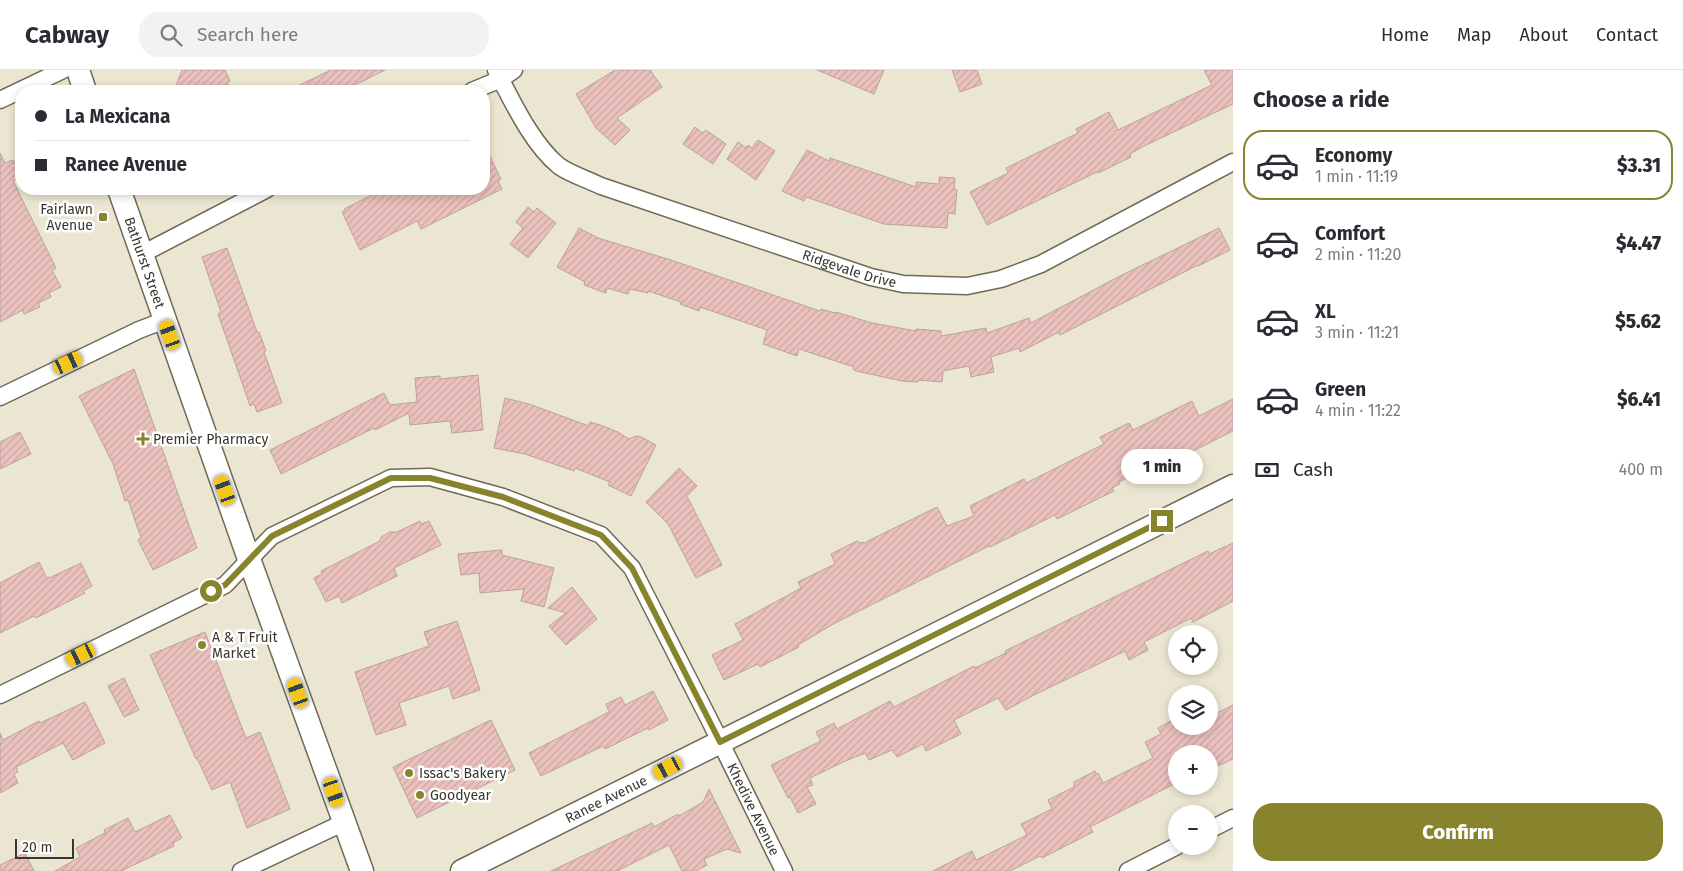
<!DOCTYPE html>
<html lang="en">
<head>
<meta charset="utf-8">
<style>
  body { margin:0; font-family:"Fira Sans",sans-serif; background:#f2f2f3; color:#2b2b33; height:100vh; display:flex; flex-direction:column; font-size:19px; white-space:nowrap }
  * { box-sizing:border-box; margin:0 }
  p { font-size:16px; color:#7c7c81 }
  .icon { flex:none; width:28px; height:28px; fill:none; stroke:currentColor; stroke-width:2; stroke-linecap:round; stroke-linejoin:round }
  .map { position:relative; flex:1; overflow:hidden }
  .drawer { display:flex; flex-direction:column; background:#fff; width:450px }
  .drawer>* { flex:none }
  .guide { position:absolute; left:15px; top:15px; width:475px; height:110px; border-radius:20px; box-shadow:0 2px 8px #0003; display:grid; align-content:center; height:110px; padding:0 20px; background:#fff }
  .tools { position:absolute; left:1168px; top:555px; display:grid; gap:10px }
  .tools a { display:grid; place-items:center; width:50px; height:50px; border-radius:50%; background:#fff; box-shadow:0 2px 8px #0003; font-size:25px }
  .scale { position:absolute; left:15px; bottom:12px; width:59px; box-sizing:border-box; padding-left:5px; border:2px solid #39372f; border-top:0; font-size:14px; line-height:18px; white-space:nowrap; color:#39372f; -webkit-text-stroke:4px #fff; paint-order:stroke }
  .end { position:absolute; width:22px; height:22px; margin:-11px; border:6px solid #87842d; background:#fff; box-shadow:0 0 0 2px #fff }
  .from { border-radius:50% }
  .bubble { position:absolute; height:35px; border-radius:18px; background:#fff; box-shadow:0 2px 8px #0003; font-size:16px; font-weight:800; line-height:35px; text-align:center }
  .car { position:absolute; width:15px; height:30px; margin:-15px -8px; border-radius:6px; box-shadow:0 0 4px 1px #0007; background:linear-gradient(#f5c518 24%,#345 0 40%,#f5c518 0 76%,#345 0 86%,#f5c518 0) }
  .guide b { display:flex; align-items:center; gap:18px; height:48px; font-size:19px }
  .guide b+b { border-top:1px solid #e1e1e2 }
  .guide i { width:12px; height:12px; background:#2b2b33 }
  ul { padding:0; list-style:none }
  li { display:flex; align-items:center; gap:15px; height:70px; margin:0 10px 8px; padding:0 10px; border:2px solid transparent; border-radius:20px }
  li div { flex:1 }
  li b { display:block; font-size:19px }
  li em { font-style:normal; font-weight:800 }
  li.active { border-color:#87842d }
  li>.icon { width:45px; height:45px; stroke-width:1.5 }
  h2 { padding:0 20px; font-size:22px; line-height:60px }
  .pay { display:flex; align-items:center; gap:12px; height:55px; padding:0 20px; font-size:19px }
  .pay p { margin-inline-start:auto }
  .cta { display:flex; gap:10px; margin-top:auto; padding:10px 20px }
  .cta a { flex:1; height:58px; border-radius:20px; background:#87842d; color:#fff; font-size:20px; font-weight:800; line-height:58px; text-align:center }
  header { display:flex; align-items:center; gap:30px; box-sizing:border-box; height:70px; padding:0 25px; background:#fff; border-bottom:1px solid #e1e1e2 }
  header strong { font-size:24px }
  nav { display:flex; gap:28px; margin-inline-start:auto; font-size:18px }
  .search { width:350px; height:45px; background:#f2f2f3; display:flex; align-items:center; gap:12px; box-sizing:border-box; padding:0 18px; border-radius:20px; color:#7c7c81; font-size:19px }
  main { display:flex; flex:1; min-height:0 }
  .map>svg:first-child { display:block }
  .building { fill:url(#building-hatch); stroke:#baa29f }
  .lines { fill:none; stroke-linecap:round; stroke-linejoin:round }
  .street-casing { stroke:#6e6a57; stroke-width:19 }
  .secondary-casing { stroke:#6e6a57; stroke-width:25 }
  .street { stroke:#fff; stroke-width:16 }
  .secondary { stroke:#fff; stroke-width:22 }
  .route { stroke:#87842d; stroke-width:6 }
  .poi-dot { fill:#87842d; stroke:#fff; stroke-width:2 }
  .labels { text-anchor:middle; stroke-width:5; stroke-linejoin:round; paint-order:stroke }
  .poi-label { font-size:14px; fill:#39372f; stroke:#fff; text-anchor:start }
  .street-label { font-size:14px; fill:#39372f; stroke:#fff }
</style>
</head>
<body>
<header>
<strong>Cabway</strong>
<div class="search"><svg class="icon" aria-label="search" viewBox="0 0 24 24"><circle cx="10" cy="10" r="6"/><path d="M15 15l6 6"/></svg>Search here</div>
<nav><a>Home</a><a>Map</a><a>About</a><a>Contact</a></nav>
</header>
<main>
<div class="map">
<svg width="1233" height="801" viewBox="0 0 1233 801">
  <defs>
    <pattern id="building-hatch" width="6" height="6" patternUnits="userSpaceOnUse" patternTransform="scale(1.25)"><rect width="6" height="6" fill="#ebc1bd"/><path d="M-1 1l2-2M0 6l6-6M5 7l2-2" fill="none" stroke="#caa6a3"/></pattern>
  </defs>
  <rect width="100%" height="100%" fill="#ebe6d1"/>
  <g class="building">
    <path d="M182,0H225L230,11L227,13L231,21H174Z"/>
    <path d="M331,0H385L343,21H287Z"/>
    <path d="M615,0H650L662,17L617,48L630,60L615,75L596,58L576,24Z"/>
    <path d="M817,0H884L874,24Z"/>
    <path d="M952,0H977L982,14L960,22Z"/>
    <path d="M1204,0H1233V34L1144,76L1130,84L1131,87L1098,103L1097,102L987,155L970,122L1008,103L1006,98L1078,63L1076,59L1109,42L1118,60L1212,15Z"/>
    <path d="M695,57L703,63L706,60L726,74L713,94L683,74Z"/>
    <path d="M758,70L775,81L756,110L727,89L738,72L746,78L748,75L752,78Z"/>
    <path d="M484,74L501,109L498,111L502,119L421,159L417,151L360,180L342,142L345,140L344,139L384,119H484Z"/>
    <path d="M807,80L829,91L830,88L916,117V112L939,114V107L955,108L954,119L957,120L955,144L948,143L947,158L884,154L806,127L804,131L782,121Z"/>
    <path d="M0,83L5,93L13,90L21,106L13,111L56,198L52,200L61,217L49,223L51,227L38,233L40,237L24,244L23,240L0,252Z"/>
    <path d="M528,137L534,142L537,138L556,153L528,188L510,174L523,158L516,152Z"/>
    <path d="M579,158L598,168L671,190L820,241L821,239L835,243L836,242L872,253L916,261V259L941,261V266L986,258L987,263L1029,248L1031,253L1122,205L1219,158L1230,180L1198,196V195L1060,265L1059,262L1020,282L1019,278L991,287L994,302L971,307L969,296L943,301L942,312L918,310V312L902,311L856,301L853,299L854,297L799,279L797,286L763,274L767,260L700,237L699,241L680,234L681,232L648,221V223L630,219L628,224L607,218L606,223L584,215L585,212L557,197Z"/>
    <path d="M227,178L257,262H259L266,281L264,282L282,333L257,342L254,334L250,336L239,304L218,244L221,242L202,187Z"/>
    <path d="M134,299L197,478L153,500L138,470L141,468L128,430L125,431L113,394L79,326Z"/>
    <path d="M478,305L483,360L452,363L450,351L410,355L409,343L375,360L374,358L281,404L270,380L384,323L390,335L417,332L415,308L440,306V309Z"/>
    <path d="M505,328L529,334L589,356L590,352L603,356L618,362L629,369L636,366L641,367L656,375L631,426L608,415L610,412L575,398L574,401L525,384L494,378Z"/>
    <path d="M1233,329V361L1155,400L1153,395L1119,412L1120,414L1112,418L1114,421L1057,449L1055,445L990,477L989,476L835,553L798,575L799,577L760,597L758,594L724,610L712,585L743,570L735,554L801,518L798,512L835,494L831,484L857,471L860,473L863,472L864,473L937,437L947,456L974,446L970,436L1024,409L1026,413L1104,374L1100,367L1129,353L1133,360L1192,331L1199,346Z"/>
    <path d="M20,362L31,384L0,399V372Z"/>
    <path d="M679,398L697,416L687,426L722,495L696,508L668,454L646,432Z"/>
    <path d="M420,451L421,454L429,451L441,475L394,498L397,506L342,533L339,526L326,532L314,508L322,504L321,501L380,471L381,467L390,462H397Z"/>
    <path d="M1233,473V531L1193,552L1191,548L1144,572L1148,580L1129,590L1125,581L1032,626L1006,640L998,628L954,650L961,664L926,681L923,674L897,687L892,680L869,690L865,683L841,693L810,708L813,715L807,717L816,734L798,743L790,727L788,728L771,695L821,671L816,662L834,653L837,659L890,631L894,637L974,596L975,598L1006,583L1005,581L1208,481L1209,484Z"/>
    <path d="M502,480V485L554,498L544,537L521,531L524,519L480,523L479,503L461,505L458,484Z"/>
    <path d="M39,492L47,508L49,507V508L81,493L92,516L83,521L85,523L36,548L34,546L0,563V513Z"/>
    <path d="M572,517L597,549L566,575L549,556L566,543L548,538Z"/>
    <path d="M457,551L480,620L453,629L449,616L399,633L406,655L376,665L355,602L429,576L424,562Z"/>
    <path d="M205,562L246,668L260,662L290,739L247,758L230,712L212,720L197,688L196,689L150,585Z"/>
    <path d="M124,608L139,640L124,647L108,616Z"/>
    <path d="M653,621L668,650L649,660L648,658L605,679L603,676L541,706L529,683L609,642L606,634L621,627L625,635Z"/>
    <path d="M85,632L105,673L73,690L63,673L16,697L18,702L14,704L18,713L0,723V663L3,670L39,651L40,653Z"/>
    <path d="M1233,635V689L1211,699L1209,695V684H1176V713L1090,757L1093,762L1042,788L1040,786L1010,801H933L972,781L976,790L1027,765L1021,754L1052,739L1048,730L1074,717V712L1095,701L1096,704L1098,703L1103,713L1153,688L1145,672L1161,664L1158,658L1176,648V656H1209V647Z"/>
    <path d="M491,650L515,700L417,748L393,697Z"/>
    <path d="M709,719L741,783L727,779L704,789L707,795L696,801H682L669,775L617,801H551L652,753L654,757L678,744L679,746L703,732Z"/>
    <path d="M170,745L182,768L173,773L174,776L121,801H55L80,787L76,778L105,763L104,760L128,748L135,762Z"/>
    <path d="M25,783L34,801H0V795Z"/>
  </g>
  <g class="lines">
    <defs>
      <g id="street">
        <path id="s1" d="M496,0C512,31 532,74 559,96C570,104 589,110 601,116L871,207L903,214L934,215L967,216L1001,209L1041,194L1233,92"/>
        <path d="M472,21L501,9L514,0"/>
        <path d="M0,30L63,0"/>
        <path d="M142,184L267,119"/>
        <path d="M0,327L139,260L165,250"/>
        <path id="s2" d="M0,625L225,515L272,466L391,408L430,407L503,427L601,465L632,498L710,651L784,801"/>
        <path d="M1209,760L1233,748"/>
        <path d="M241,801L345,752"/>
        <path d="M1128,801L1177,776"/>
      </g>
      <g id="secondary">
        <path d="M78,0L85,21"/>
        <path id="s3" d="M119,119L249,489L362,801"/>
        <path id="s4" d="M462,801L1233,416"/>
      </g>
    </defs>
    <use href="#street" class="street-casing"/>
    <use href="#secondary" class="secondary-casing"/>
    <use href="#street" class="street"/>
    <use href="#secondary" class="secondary"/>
  </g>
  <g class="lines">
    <path class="route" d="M211,521L225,515L272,466L391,408H430L503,427L601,465L632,498L720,672L1162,451"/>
  </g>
  <g class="poi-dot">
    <rect x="98" y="142" width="10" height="10" rx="2.5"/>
    <path d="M140.5 361.5h5v5h5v5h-5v5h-5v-5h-5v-5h5z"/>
    <circle cx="202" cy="575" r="5"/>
    <circle cx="409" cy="703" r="5"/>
    <circle cx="420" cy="725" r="5"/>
  </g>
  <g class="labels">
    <g class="poi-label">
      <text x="93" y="144" text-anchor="end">Fairlawn<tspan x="93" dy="16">Avenue</tspan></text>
      <text x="153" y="374">Premier Pharmacy</text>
      <text x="212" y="572">A &amp; T Fruit<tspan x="212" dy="16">Market</tspan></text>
      <text x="419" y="708">Issac's Bakery</text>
      <text x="430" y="730">Goodyear</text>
    </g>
    <g class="street-label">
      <text dy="5" stroke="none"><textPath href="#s3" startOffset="78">Bathurst Street</textPath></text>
      <text dy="5" stroke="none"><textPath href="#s1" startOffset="424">Ridgevale Drive</textPath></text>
      <text dy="5" stroke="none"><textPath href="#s4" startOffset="161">Ranee Avenue</textPath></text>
      <text dy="5" stroke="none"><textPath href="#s2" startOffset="986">Khedive Avenue</textPath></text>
    </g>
  </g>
</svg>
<div class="tools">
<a><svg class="icon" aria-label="locate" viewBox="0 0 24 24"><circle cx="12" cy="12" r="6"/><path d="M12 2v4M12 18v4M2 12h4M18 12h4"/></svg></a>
<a><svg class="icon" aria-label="layers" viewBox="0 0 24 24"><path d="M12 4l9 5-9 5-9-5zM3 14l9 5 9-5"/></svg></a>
<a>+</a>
<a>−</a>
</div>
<div class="scale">20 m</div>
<i class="end from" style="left:211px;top:521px"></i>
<i class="end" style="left:1162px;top:451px"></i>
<div class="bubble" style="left:1121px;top:379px;width:82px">1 min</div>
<i class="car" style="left:170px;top:265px;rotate:340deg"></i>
<i class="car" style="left:68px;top:293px;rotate:65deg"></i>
<i class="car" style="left:225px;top:420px;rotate:340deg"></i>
<i class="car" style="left:81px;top:585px;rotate:244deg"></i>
<i class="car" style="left:298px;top:623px;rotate:340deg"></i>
<i class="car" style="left:668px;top:698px;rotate:243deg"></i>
<i class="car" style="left:334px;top:722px;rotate:161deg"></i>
<div class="guide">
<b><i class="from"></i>La Mexicana</b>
<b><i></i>Ranee Avenue</b>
</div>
</div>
<section class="drawer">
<h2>Choose a ride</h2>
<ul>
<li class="active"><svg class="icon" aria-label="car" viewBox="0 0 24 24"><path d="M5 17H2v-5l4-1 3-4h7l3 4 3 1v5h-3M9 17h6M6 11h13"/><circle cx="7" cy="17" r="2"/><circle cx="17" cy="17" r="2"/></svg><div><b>Economy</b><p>1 min · 11:19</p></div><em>$3.31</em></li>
<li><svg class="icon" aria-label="car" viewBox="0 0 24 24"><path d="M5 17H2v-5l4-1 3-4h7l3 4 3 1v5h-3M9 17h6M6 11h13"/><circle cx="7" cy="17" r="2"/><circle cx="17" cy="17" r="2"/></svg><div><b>Comfort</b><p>2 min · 11:20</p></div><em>$4.47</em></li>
<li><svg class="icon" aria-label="car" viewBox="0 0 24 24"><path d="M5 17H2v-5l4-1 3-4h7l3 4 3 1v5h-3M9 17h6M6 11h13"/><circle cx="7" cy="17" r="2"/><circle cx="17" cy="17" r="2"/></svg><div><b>XL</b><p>3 min · 11:21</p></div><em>$5.62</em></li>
<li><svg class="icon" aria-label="car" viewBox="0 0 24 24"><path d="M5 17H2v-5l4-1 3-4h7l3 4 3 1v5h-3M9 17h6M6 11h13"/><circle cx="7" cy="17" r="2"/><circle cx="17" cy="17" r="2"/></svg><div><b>Green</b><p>4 min · 11:22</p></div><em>$6.41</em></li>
</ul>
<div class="pay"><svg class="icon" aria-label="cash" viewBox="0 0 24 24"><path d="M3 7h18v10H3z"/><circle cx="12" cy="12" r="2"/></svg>Cash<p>400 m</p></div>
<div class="cta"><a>Confirm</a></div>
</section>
</main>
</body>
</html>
